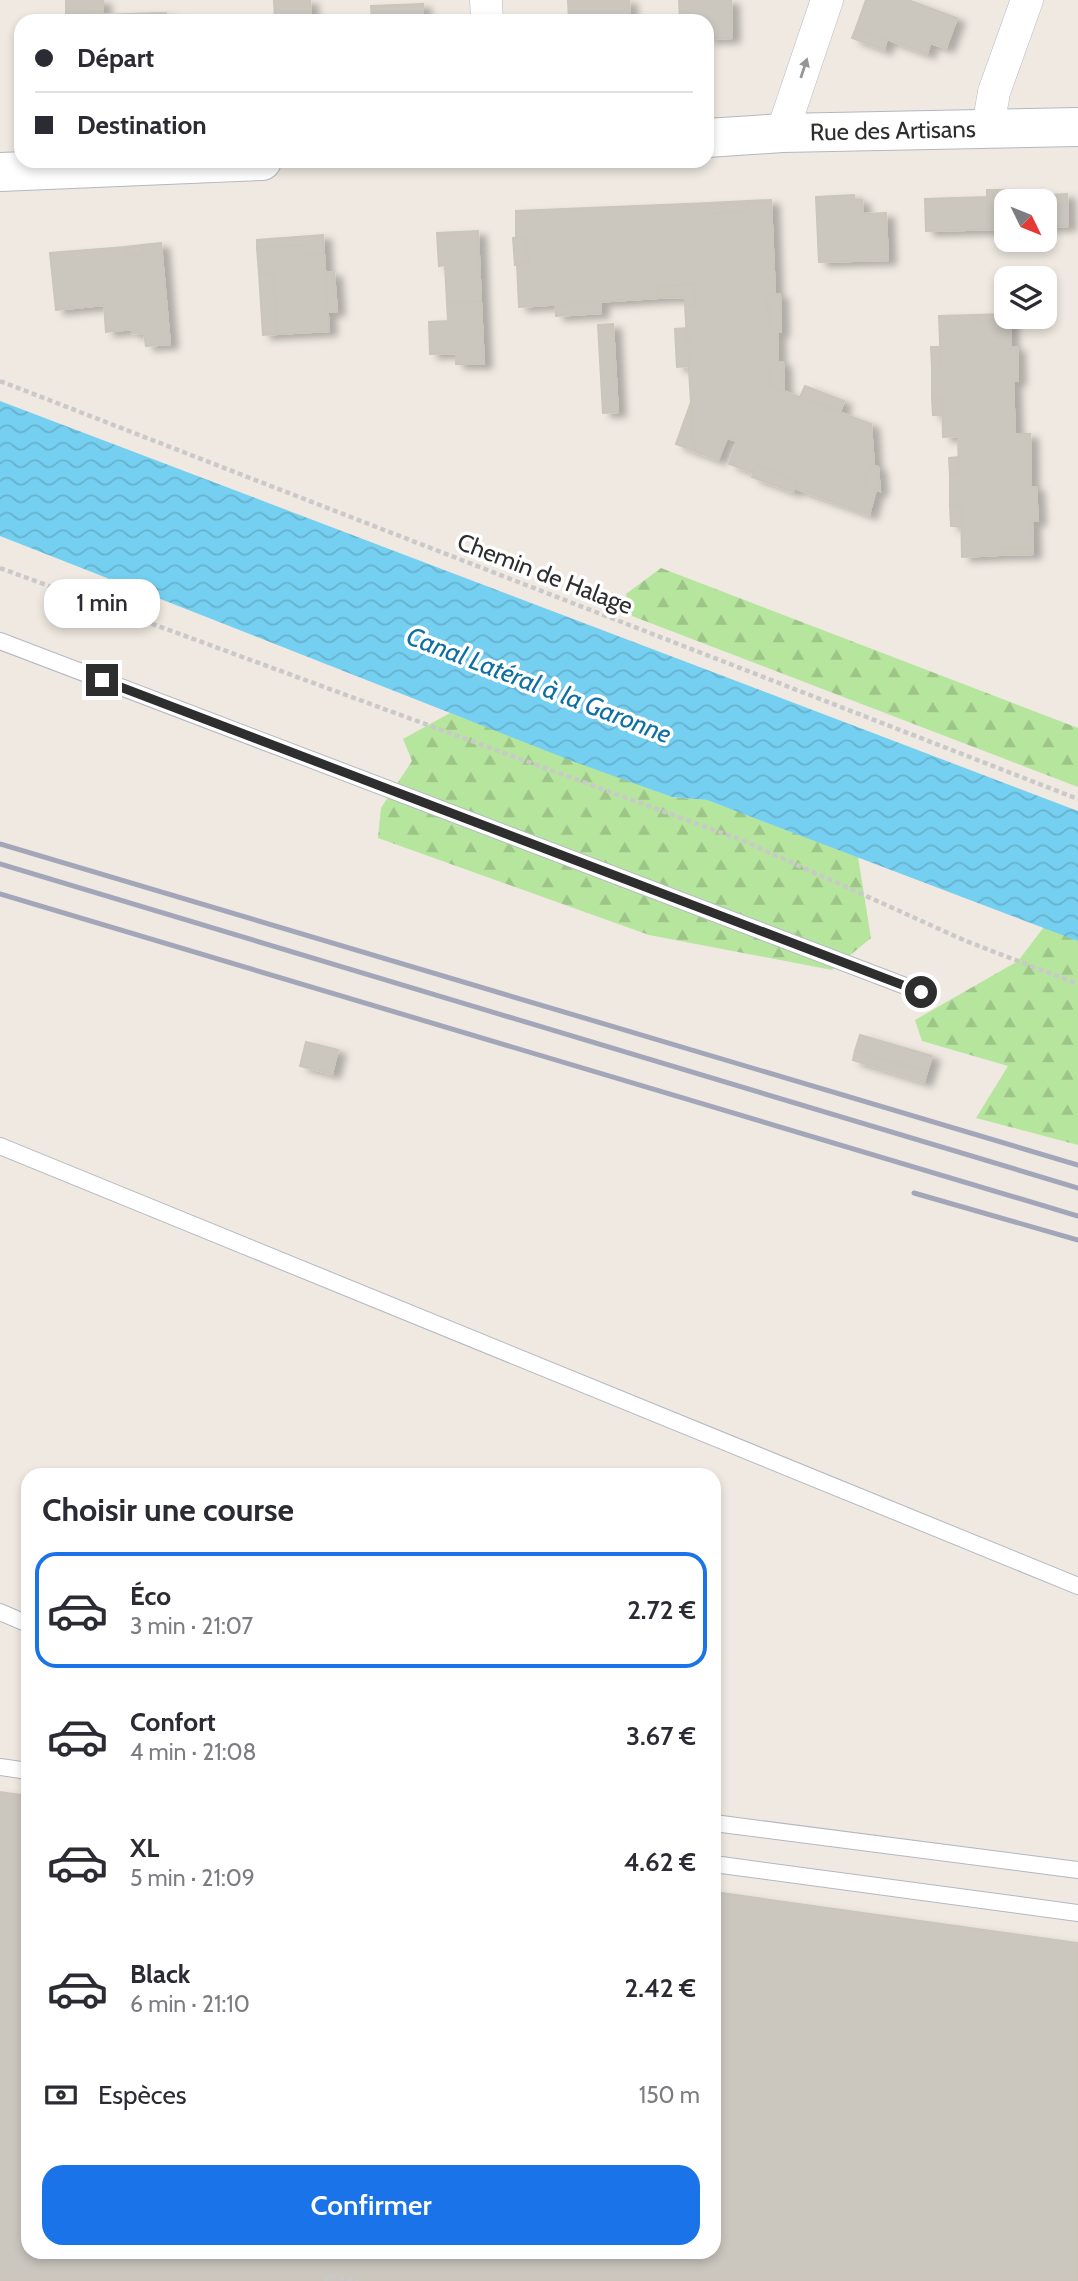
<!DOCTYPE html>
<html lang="fr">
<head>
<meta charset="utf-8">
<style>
  body { margin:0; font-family:Cabin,sans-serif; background:#f7f7f7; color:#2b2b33; height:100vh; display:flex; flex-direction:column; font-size:26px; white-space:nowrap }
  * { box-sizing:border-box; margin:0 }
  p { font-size:23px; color:#7c7c81 }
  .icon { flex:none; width:38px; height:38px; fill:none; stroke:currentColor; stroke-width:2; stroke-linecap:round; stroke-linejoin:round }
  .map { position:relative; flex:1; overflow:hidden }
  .drawer { position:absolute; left:21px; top:1468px; width:700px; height:791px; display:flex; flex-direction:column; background:#fff; border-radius:21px; box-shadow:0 4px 10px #0003 }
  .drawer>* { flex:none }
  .banner { position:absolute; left:14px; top:14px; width:700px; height:154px; border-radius:21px; box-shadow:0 4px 10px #0003; display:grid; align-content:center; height:154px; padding:0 21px; background:#fff }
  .needle { width:46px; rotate:133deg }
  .controls { position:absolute; left:994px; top:189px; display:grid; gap:14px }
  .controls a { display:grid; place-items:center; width:63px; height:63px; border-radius:14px; background:#fff; box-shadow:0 4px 10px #0003; font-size:35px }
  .end { position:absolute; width:32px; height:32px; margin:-16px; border:9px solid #2e2e2e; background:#fff; box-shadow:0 0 0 4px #fff }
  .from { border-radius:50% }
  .bubble { position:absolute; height:49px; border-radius:21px; background:#fff; box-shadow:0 4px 10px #0003; font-size:23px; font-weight:600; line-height:49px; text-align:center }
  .banner b { display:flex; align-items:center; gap:24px; height:66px; font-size:26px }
  .banner b+b { border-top:2px solid #e1e1e2 }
  .banner i { width:18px; height:18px; background:#2b2b33 }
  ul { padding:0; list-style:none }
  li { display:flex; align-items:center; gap:21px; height:116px; margin:0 14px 10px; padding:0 7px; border:4px solid transparent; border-radius:21px }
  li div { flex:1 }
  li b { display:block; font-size:26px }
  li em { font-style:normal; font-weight:600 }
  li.on { border-color:#1a73e8 }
  li>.icon { width:63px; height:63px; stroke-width:1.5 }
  h2 { padding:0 21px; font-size:32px; line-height:84px }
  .pay { display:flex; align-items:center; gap:18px; height:77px; padding:0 21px; font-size:26px }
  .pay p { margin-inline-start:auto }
  .cta { display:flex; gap:14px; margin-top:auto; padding:14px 21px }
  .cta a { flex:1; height:80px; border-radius:21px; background:#1a73e8; color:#fff; font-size:28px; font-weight:600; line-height:80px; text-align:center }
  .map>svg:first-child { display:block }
  .forest { fill:url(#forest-firs) }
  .water { fill:url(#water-waves) }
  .building { fill:#cbc7bf; stroke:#cbc5ba; stroke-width:2; filter:url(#shadow) }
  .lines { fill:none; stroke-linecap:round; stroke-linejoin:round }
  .service-casing { stroke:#b4b7c1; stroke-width:18 }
  .minor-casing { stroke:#b4b7c1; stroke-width:33 }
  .tertiary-casing { stroke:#b4b7c1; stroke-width:40 }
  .path { stroke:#c9c9c9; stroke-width:4.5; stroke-dasharray:5 3.5; stroke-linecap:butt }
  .service { stroke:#fff; stroke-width:16 }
  .minor { stroke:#fff; stroke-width:32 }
  .tertiary { stroke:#fff; stroke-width:38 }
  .rail { stroke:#a3a6b8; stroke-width:5 }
  .oneway { fill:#969696 }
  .route { stroke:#2e2e2e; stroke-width:9 }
  .labels { text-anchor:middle; stroke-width:7; stroke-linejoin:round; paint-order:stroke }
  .street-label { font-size:24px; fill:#2e2e2e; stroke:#fff }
  .water-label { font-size:26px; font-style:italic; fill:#0d6fa3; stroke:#fff }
</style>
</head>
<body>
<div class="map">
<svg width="1078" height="2281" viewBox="0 0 1078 2281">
  <defs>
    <pattern id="forest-firs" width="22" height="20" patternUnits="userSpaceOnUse" patternTransform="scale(1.75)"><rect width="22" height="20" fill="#b6e59e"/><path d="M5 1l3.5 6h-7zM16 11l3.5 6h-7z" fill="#9dc588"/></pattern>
    <pattern id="water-waves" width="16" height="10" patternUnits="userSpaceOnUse" patternTransform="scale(1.75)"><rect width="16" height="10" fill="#75cff0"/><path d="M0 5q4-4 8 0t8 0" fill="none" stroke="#66b2ce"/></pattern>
    <filter id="shadow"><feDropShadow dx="8" dy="4.5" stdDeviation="3.5" flood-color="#0004"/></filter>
  </defs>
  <rect width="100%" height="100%" fill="#efe9e1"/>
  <g class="forest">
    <path d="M661,568L1078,728V787L632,616L626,594Z"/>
    <path d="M450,713L672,797L707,800L858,857L871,938L832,970L649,935L378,838L381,808L412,761L403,739Z"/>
    <path d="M1044,927L1078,941V1145L976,1118L1008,1066L922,1041L915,1020L1018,961Z"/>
  </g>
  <path class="water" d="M0,401L1078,811V941L707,800L672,797L575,762L0,536Z"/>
  <g class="building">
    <path d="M66,0H103V12L66,14Z"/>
    <path d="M274,0H310L311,21H275Z"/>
    <path d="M568,0H629L630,21H569Z"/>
    <path d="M679,0H731L732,38L707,39V21H680Z"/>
    <path d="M866,0H908L957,18L946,48L930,43L927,54L856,28Z"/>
    <path d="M423,4V21H372L371,6Z"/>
    <path d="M155,13H166V18L201,17V21H155Z"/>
    <path d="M155,13V21H103V15Z"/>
    <path d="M856,28L887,39L884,50L852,38Z"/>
    <path d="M987,190H1004V197L1067,194L1068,226L1045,227V201H1006V229L926,231L925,199L987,197Z"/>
    <path d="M854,195V200H862L863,214L886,213L888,260L819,262L816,197Z"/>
    <path d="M771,200L775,294L768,295L769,332H777L778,362H770V386L871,424L874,466L870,465L864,486L876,490L869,515L794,488L797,481L756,465L753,473L729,464L737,441L727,438L718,460L694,451L685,305H695L694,284L657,287V298L519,307L517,264L528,263L527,237L516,238V211L709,203V213L747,212V201Z"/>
    <path d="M747,201V212L709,213V203Z"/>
    <path d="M478,231L481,302L447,303L445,265L439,266L437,233Z"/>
    <path d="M323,235L324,253L304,255V245L257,248V240Z"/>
    <path d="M527,237L528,263L515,265L513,238Z"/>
    <path d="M161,243L170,344L146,346L144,334L132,333L133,329L106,332L104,305L56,310L50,253L125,247L126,256L143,254L142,245Z"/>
    <path d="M142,245L143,254L126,256L125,247Z"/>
    <path d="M304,245V255L324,253L329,331L277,334L273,273H259L257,248Z"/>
    <path d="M334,272L337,311L328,312L326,273Z"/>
    <path d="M259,273H273L277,334L263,335Z"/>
    <path d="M694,284L695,305H685V297L657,298V287Z"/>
    <path d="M780,294L781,332H769L768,295Z"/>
    <path d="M481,302L484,364H456V353L430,354L429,322L448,321L447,303Z"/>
    <path d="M600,302L601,313L556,316L555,305Z"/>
    <path d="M1006,314L1010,320L976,321L975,315Z"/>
    <path d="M975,315L976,321L1010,320L1011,347H1017L1018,381H1013L1015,434H1030L1031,487H1036L1038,521H1032L1033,547L998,549V555L962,557L961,505H950V475H959L958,436L943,437L942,398H932V368H941L939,316Z"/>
    <path d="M613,324L618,412L603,413L598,325Z"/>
    <path d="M687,328L689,366L677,367L675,329Z"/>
    <path d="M931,347H940L941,368H932Z"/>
    <path d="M770,362H783L784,390L770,386Z"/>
    <path d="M805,386L844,401L840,412L800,397Z"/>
    <path d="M932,398H942L943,415H933Z"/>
    <path d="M691,402L694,451L676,444Z"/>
    <path d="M958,457L959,475H950L949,458Z"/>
    <path d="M756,465L797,481L793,492L752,477Z"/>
    <path d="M870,465L878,467L880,491L864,486Z"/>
    <path d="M950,505H961V526H951Z"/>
    <path d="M1033,547V554L998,555V549Z"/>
    <path d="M860,1035L932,1056L927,1072L855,1051Z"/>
    <path d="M306,1042L338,1050L332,1074L300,1066Z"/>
    <path d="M855,1051L927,1072L924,1082L853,1060Z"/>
    <path d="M0,1792L28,1796V2252H714V1892L1078,1943V2281H0Z"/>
  </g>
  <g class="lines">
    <defs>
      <g id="service">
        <path d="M0,641L921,992"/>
        <path d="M0,1146L1078,1586"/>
        <path d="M0,1612L28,1624"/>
        <path d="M0,1767L28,1771"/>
        <path d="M714,1823L1078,1870"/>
        <path d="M714,1864L1078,1913"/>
      </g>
      <g id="minor">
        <path d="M486,0L487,21"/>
        <path d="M988,127L994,92L1027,0"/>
        <path d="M782,133L827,0"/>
      </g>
      <g id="tertiary">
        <path id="s1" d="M707,138L782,133L1078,127"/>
        <path d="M0,172L262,161"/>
      </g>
    </defs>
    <use href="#service" class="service-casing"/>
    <use href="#minor" class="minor-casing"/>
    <use href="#tertiary" class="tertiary-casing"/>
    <g class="path">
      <path d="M0,381L1078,799"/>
      <path d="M0,568L744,841L966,941L1078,984"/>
      <path d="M326,2281L327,2276L358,2281"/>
    </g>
    <use href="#service" class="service"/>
    <use href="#minor" class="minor"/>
    <use href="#tertiary" class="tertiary"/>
    <g class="rail">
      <path d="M0,844L1078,1165"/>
      <path d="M0,864L1078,1188"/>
      <path d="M0,894L1078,1216"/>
      <path d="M914,1193L1078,1240"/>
    </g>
  </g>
  <defs><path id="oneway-solid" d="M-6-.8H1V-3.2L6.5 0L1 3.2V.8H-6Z" transform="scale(1.75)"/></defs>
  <use class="oneway" href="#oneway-solid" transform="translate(804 68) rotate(-72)"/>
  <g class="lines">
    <path class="route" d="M102,680L921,992"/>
  </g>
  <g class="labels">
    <g class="street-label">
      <text dy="8" stroke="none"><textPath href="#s1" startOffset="186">Rue des Artisans</textPath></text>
      <text transform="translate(545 574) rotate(21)" y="8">Chemin de Halage</text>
    </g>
    <g class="water-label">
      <text transform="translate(539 685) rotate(21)" y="9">Canal Latéral à la Garonne</text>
    </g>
  </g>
</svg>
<div class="controls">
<a><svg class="needle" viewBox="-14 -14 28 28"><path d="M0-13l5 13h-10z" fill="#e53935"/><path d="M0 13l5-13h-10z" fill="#7c7c81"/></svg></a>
<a><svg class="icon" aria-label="layers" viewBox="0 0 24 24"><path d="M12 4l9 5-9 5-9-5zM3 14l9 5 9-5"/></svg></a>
</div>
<i class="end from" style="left:921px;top:992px"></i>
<i class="end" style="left:102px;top:680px"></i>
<div class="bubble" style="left:44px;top:579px;width:116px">1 min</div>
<div class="banner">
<b><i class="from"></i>Départ</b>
<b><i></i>Destination</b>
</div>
<section class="drawer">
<h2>Choisir une course</h2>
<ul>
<li class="on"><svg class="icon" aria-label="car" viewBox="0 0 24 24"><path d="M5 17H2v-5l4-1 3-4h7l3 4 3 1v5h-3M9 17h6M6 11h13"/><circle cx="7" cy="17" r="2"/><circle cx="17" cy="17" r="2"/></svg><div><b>Éco</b><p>3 min · 21:07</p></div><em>2.72 €</em></li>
<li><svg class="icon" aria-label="car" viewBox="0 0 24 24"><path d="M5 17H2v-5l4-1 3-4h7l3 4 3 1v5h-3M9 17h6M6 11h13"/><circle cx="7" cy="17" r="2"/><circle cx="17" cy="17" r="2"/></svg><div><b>Confort</b><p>4 min · 21:08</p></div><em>3.67 €</em></li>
<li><svg class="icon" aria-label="car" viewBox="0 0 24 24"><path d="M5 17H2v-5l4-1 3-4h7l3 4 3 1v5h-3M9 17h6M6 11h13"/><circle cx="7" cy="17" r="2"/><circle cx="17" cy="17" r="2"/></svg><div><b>XL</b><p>5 min · 21:09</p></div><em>4.62 €</em></li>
<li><svg class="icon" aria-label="car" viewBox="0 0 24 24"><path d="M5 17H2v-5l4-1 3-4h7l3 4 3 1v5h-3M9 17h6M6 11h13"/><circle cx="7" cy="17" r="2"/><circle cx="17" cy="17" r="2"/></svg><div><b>Black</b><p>6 min · 21:10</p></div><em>2.42 €</em></li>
</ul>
<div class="pay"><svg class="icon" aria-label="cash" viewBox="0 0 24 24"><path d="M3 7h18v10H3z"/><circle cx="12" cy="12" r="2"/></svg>Espèces<p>150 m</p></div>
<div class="cta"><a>Confirmer</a></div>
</section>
</div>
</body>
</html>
